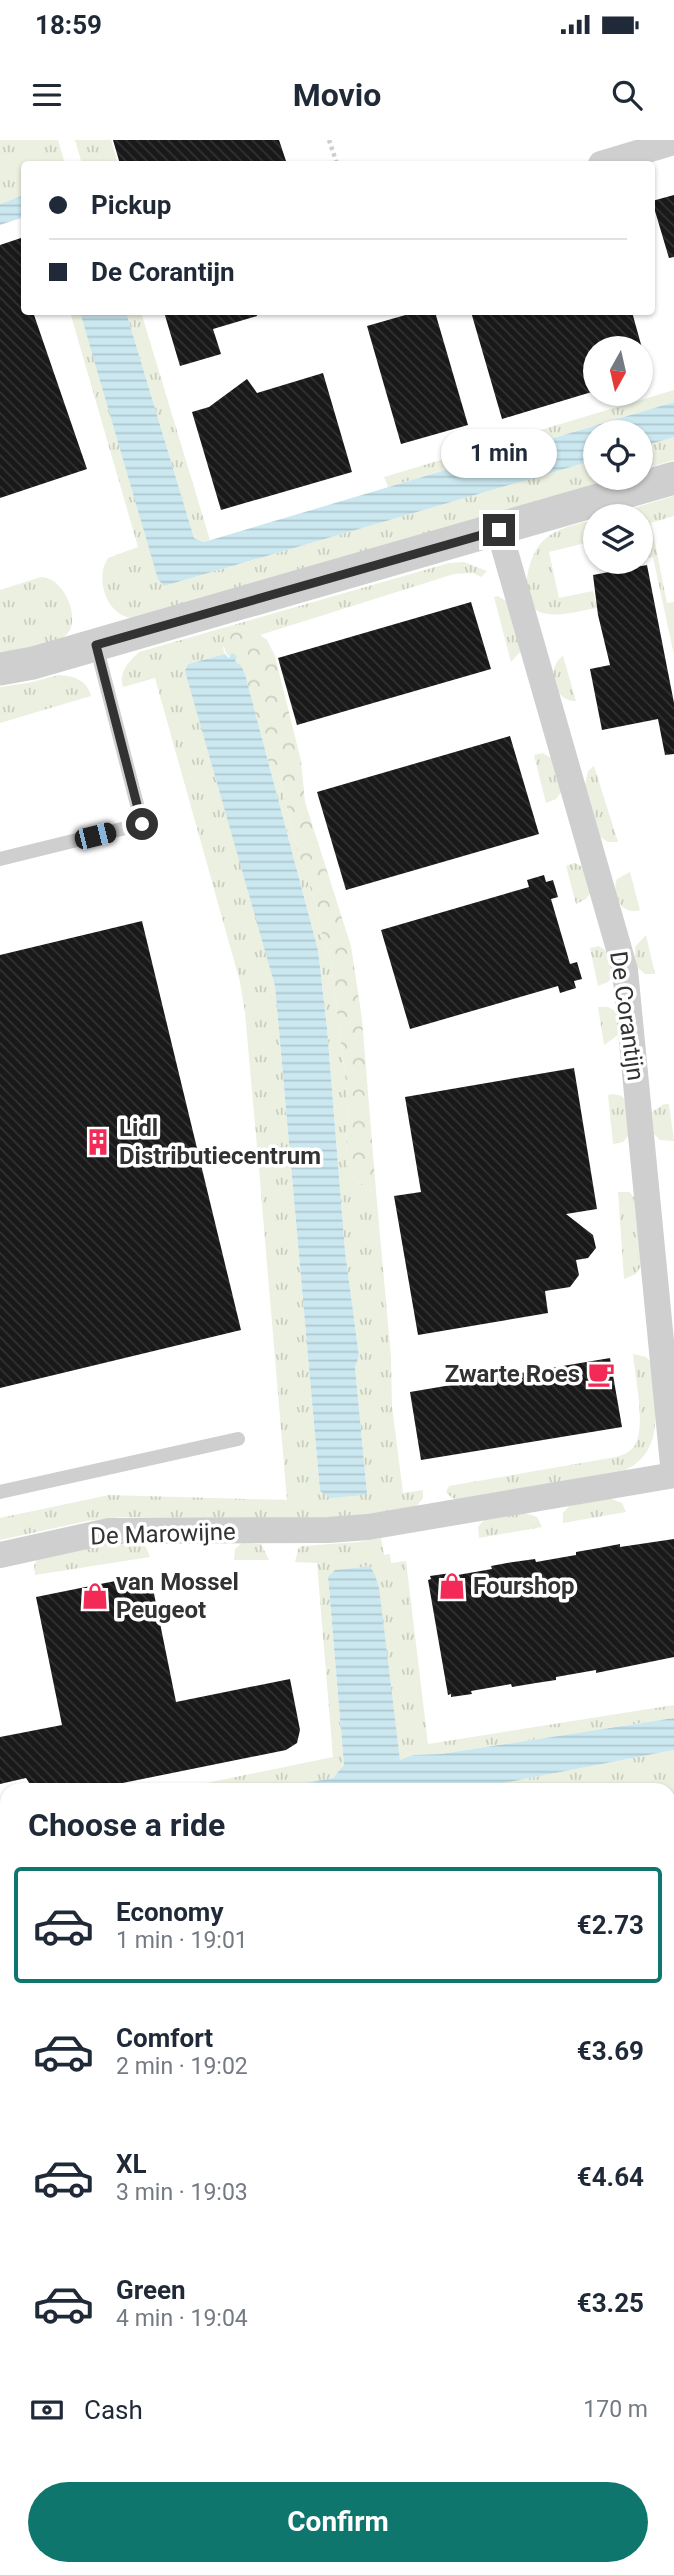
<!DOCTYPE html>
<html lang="en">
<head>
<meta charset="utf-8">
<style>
  body { margin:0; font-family:Roboto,sans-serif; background:#f6f6f7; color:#1f2937; height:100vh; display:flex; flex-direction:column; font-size:26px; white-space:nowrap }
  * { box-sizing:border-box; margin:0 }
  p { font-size:23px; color:#747a83 }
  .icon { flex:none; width:38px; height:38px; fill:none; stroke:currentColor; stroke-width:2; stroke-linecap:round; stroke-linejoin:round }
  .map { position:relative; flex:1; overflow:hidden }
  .sheet { position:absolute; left:0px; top:1643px; width:676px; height:793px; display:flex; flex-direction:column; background:#fff; border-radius:21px 21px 0 0; box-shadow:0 2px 5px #0004 }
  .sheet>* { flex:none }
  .hud { position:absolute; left:21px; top:21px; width:634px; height:154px; border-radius:7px; box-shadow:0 2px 5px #0004; display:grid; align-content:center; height:154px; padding:0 28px; background:#fff }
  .needle { width:46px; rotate:188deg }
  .buttons { position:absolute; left:583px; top:196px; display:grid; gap:14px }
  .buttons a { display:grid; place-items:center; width:70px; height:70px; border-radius:50%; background:#fff; box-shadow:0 2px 5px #0004; font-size:35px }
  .end { position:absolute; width:32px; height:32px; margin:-16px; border:9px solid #323232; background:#fff; box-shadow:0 0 0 4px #fff }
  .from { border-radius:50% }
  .bubble { position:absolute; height:49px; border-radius:24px; background:#fff; box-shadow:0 2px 5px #0004; font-size:23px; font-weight:700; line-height:49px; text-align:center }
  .car { position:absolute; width:21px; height:42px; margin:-21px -10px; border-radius:9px; box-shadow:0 0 5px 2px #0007; background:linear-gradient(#222 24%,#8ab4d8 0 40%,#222 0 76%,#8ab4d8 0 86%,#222 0) }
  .hud b { display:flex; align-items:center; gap:24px; height:66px; font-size:26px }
  .hud b+b { border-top:2px solid #e0e1e3 }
  .hud i { width:18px; height:18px; background:#1f2937 }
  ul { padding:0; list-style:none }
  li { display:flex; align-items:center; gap:21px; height:116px; margin:0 14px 10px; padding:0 14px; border:4px solid transparent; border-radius:7px }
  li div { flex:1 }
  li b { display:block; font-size:26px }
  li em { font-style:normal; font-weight:700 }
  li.active { border-color:#0f766e }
  li>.icon { width:63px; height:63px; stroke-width:1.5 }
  h2 { padding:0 28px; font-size:32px; line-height:84px }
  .pay { display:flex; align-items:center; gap:18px; height:77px; padding:0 28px; font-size:26px }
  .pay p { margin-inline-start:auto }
  .cta { display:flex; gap:14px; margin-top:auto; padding:14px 28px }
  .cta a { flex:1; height:80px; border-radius:42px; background:#0f766e; color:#fff; font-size:28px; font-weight:700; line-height:80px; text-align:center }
  .status { display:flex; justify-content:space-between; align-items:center; height:49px; padding:0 35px; background:#fff; direction:ltr }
  .status svg { height:19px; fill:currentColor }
  header { display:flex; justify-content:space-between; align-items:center; height:91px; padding:0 28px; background:#fff; font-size:32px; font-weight:700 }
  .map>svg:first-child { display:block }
  .grass { fill:url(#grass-tufts) }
  .forest { fill:url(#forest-crowns) }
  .water { fill:url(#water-rules) }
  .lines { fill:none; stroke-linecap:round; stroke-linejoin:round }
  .stream { stroke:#cbe7f0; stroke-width:7 }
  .building { fill:url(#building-back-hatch) }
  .path { stroke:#cfcfcf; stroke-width:4.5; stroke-dasharray:3.5 3.5; stroke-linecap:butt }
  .service { stroke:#cfcfcf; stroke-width:14 }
  .minor { stroke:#cfcfcf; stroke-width:26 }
  .tertiary { stroke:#cfcfcf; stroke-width:33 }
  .trunk { stroke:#a2a2a2; stroke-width:38 }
  .route { stroke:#323232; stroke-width:9 }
  .labels { text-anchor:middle; stroke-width:7; stroke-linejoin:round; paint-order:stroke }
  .street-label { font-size:24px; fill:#323232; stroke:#fff }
  .poi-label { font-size:24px; font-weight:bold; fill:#323232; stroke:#fff; text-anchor:start }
</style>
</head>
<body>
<div class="status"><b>18:59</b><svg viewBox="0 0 49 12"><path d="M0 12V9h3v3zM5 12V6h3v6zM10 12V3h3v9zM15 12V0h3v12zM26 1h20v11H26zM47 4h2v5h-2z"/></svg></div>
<header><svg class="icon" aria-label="menu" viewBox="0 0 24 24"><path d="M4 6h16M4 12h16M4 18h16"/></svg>Movio<svg class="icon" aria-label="search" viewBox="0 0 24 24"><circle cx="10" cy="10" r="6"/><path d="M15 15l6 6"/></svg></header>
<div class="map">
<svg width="674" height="2435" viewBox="0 0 674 2435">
  <defs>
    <pattern id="grass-tufts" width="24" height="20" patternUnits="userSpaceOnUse" patternTransform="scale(1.75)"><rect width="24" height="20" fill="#ebf0e0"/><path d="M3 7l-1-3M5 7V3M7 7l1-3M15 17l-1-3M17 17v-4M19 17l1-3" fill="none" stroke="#cacec1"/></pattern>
    <pattern id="forest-crowns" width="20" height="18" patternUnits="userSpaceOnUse" patternTransform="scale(1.75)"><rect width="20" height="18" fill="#ebf0e0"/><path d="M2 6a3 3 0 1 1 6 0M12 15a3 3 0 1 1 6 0" fill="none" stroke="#cacec1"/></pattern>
    <pattern id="water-rules" width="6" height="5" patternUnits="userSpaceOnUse" patternTransform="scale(1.75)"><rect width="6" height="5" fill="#cbe7f0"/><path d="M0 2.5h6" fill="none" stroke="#afc7ce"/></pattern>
    <pattern id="building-back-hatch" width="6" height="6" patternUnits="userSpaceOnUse" patternTransform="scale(1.75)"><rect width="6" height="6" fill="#191919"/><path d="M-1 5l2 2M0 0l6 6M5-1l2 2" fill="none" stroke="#323232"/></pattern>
  </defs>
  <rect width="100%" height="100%" fill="#fff"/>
  <g class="grass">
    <path d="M0,0H58L65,24H24V55L0,64Z"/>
    <path d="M75,0H111L118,24H82Z"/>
    <path d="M70,172H80L164,446L595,320V338H615L133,478C107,477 94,438 108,418L138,407Z"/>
    <path d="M126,172H141L210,400L205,402L194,398Z"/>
    <path d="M674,250V262L388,347L384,337Z"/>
    <path d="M674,297V320L641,330L640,307Z"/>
    <path d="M674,356V376L651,383L667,463L674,462V515L653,417L643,419L640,376H620L627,370Z"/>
    <path d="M584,382H590L595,386V418L589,419L585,403L549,412L559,458L593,451L597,468C581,470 559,478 543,473C516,466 527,413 545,399C556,389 571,386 584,382Z"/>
    <path d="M464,422L487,431L481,437L473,433L454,434L260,495L242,490L230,491L223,508L225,514L188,524L275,846L320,1351L360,1354L367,1353L355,1227L359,1216L345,1111L327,888L318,810L271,632L279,636L301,722L315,761L321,791L331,823L348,959L346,1015L349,1031L358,1042L376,1051L391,1217L392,1266L403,1353L423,1350V1358L415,1368L329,1382L122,1377L87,1381L0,1400V1378L109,1355L287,1360L259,1029L245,873L240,842L155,538L123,547C118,533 129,521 139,512L449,423Z"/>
    <path d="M41,437C65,437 83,483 65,496C50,507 17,510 0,512V450Z"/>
    <path d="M498,456L506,461L521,511L511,522L494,457Z"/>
    <path d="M563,516L576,561C554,563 545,527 563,516Z"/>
    <path d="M59,535C74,536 87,540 91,556L0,583V547L28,543Z"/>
    <path d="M543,613L554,620L561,652L556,659L546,663L534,615Z"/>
    <path d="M594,626L618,702H608L600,697L585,645L588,631Z"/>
    <path d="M574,723C588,726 588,741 591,752L586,759L576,764L566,726Z"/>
    <path d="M630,732L640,770C621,776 611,755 617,739Z"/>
    <path d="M646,795L655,834H645L636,826L635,807Z"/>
    <path d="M599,806L609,813L613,835L608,842L598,846L590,808Z"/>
    <path d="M598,867H608L617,872L618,895L604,905Z"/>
    <path d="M613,954L622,956L627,963L629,995L623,1002L613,1004L608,955Z"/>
    <path d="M664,964H669L674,1001L660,1000L654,994L652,972Z"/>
    <path d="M618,1052H629L634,1057L641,1126L636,1134L624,1139Z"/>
    <path d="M633,1214L646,1217L651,1222C654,1261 668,1310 625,1330L460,1360L452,1358L446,1352L449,1346L616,1317C623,1315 631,1312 635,1305C646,1286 635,1236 633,1214Z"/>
    <path d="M609,1358L622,1363L626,1372L563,1383V1373L569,1366Z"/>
    <path d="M525,1373L537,1377L542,1387L479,1398L478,1387L484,1380Z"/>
    <path d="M381,1398L384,1415L390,1414L391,1423L406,1421L428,1604L674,1565V1578L441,1614L413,1615L403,1621L400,1620L375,1435L369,1426L336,1430L328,1438L344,1625L333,1638L265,1650H172L333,1617L317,1423L295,1422L298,1409L302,1406L359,1402Z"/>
    <path d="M133,1401L146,1407L150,1417L35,1435L34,1425L39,1416L106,1403Z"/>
    <path d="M242,1403L261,1404L269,1420H234L235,1409Z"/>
    <path d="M674,1610V1820L669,1822L668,1650H468Z"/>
    <path d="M7,1822V1940L0,1941V1823Z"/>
    <path d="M7,2104V2429H449L450,2435H0V2106Z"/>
  </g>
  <path class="forest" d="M242,490L258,493L267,500L275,516L301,621L305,662L351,806L362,879L376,1051L358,1042L349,1031L346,1015L348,959L331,823L321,791L315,761L301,722L279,636L271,632L245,534C234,512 222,524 224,494L230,491Z"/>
  <g class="water">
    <path d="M24,55V77L0,85V64Z"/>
    <path d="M80,172H126L194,398L204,402L674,262V297L641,307L640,292H595V320L164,446L158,439Z"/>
    <path d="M232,513L237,516L235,521L241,526L245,534L318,810L327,888L345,1111L359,1216L355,1227L367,1353L363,1355L330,1358L320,1351L275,846L185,531L188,524L225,514L229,518Z"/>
    <path d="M370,1426L375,1435L379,1448L400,1620L413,1615L441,1614L674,1578V1610L468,1650H265L333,1638L344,1625L328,1437L335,1430Z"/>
  </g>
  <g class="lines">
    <g class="stream">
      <path d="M668,1942L674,1941"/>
      <path d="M0,1953L7,1952"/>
      <path d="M0,2101L7,2100"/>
      <path d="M187,2429V2435"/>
      <path d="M302,2429V2435"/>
      <path d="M452,2429L453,2435"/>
      <path d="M600,2429V2435"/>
    </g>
  </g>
  <g class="building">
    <path d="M113,0H279L287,24H120Z"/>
    <path d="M674,55V117L669,118L652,61Z"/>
    <path d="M24,97V172H33L87,329L0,358V105Z"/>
    <path d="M164,172H256L257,176L213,189L221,214L180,226Z"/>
    <path d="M416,172H435L468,285L401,304L367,186Z"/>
    <path d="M471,172H632L642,208H595V251L502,279Z"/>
    <path d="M323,233L352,332L221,370L192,272L209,267L247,239L257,253Z"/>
    <path d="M647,425L674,563V614L665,615L658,579L602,590L590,529L610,525L598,475L593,435Z"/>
    <path d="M471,462L491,529L297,585L278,518Z"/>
    <path d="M510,596L539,694L346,750L317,652Z"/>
    <path d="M544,735L546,742L553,740L558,757L551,759L570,824L577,822L582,839L574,841L576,848L560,853L558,846L410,889L381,790L529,747L527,740Z"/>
    <path d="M142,781L241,1190L0,1248V815Z"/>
    <path d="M574,928L597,1069L566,1074L593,1095L596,1108L588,1118L576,1120L579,1135L570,1147L545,1151L548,1173L418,1195L394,1056L421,1052L405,957Z"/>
    <path d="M610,1218L622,1287L421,1320L410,1252Z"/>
    <path d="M674,1399V1517L596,1533V1530L556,1537V1540L536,1543L512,1547L511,1544L471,1551L472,1554L451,1557V1554L448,1555L428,1440L431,1439L430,1436L451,1433L452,1436L492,1429L491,1426L507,1423L535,1419L536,1422L576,1415V1412L599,1408L620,1404V1407Z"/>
    <path d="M150,1434L176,1562L290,1539L300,1590L297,1603L286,1610L88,1650H34L26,1638L0,1644V1597L62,1585L36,1457Z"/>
  </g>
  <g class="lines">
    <path class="path" d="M329,0L337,24"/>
    <g class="service">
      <path d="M0,719L142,684L96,505"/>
      <path d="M0,1352L238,1299"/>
    </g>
    <g class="minor">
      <path d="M601,24L674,2"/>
      <path d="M499,390L625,830L674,1335"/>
      <path d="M0,1415L109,1391L328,1390L368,1387L674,1335"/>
    </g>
    <path class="tertiary" d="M0,529L33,523L674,338"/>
    <g class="trunk">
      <path d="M668,1846L674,1845"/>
      <path d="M668,1891L674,1890"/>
      <path d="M0,2012L7,2010"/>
      <path d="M0,2056L7,2054"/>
    </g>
  </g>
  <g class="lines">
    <path class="route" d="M142,684L96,505L499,390"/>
  </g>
  <defs>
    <symbol id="building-bare" viewBox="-9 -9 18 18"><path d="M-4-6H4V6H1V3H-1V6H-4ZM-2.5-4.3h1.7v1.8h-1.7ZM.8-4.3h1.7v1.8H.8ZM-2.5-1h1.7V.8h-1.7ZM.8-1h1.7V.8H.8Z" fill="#f32a56" stroke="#fff" stroke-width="2.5" paint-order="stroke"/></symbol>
    <symbol id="cafe-bare" viewBox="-9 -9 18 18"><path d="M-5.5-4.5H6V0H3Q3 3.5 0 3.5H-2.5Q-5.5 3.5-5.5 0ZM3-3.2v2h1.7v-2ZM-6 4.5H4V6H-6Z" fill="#f32a56" stroke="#fff" stroke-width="2.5" paint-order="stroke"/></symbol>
    <symbol id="shop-bare" viewBox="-9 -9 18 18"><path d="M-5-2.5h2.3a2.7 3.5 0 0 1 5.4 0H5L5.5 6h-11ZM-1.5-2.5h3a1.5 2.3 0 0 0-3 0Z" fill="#f32a56" stroke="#fff" stroke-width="2.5" paint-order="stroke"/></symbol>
  </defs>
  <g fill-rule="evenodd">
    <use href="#building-bare" x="79" y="983" width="38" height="38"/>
    <use href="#cafe-bare" x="582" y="1215" width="38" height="38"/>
    <use href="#shop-bare" x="433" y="1427" width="38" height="38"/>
    <use href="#shop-bare" x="76" y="1437" width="38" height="38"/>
  </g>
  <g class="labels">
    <g class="street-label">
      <text transform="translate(627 876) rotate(82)" y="8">De Corantijn</text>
      <text transform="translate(163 1394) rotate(-2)" y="8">De Marowijne</text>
    </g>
    <g class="poi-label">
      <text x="119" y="996">Lidl<tspan x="119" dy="28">Distributiecentrum</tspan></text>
      <text x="580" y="1242" text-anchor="end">Zwarte Roes</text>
      <text x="116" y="1450">van Mossel<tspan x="116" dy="28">Peugeot</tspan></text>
      <text x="473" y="1454">Fourshop</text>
    </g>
  </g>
</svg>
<div class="buttons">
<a><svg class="needle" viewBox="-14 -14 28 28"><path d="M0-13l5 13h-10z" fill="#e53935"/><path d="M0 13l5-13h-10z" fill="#747a83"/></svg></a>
<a><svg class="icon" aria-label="locate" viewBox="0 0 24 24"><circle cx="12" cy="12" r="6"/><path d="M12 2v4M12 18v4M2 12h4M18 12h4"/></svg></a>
<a><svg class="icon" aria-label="layers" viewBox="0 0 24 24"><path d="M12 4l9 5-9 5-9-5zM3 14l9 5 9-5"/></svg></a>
</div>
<i class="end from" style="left:142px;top:684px"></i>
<i class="end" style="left:499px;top:390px"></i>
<div class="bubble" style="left:441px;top:289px;width:116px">1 min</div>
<i class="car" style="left:95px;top:696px;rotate:76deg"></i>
<div class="hud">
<b><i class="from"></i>Pickup</b>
<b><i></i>De Corantijn</b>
</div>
<section class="sheet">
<h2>Choose a ride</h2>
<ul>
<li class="active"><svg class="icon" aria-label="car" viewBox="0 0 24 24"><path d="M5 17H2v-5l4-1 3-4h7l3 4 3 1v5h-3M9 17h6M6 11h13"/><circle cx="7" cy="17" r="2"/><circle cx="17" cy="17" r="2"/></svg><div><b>Economy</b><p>1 min · 19:01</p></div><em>€2.73</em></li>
<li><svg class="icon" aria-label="car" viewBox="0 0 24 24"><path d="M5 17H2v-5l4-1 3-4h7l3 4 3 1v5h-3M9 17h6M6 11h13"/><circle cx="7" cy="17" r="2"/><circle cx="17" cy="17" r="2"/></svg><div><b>Comfort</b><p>2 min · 19:02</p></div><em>€3.69</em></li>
<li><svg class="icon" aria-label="car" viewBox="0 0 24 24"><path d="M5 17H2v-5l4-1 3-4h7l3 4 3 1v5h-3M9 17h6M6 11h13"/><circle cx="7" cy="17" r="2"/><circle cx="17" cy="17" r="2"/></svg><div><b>XL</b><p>3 min · 19:03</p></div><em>€4.64</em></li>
<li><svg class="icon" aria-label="car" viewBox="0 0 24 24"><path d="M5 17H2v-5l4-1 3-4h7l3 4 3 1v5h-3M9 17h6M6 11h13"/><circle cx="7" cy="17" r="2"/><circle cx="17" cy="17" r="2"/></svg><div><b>Green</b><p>4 min · 19:04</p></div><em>€3.25</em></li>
</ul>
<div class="pay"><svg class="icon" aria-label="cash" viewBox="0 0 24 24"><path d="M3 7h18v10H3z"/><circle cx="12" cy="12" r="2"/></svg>Cash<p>170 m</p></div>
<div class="cta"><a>Confirm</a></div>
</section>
</div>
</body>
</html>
